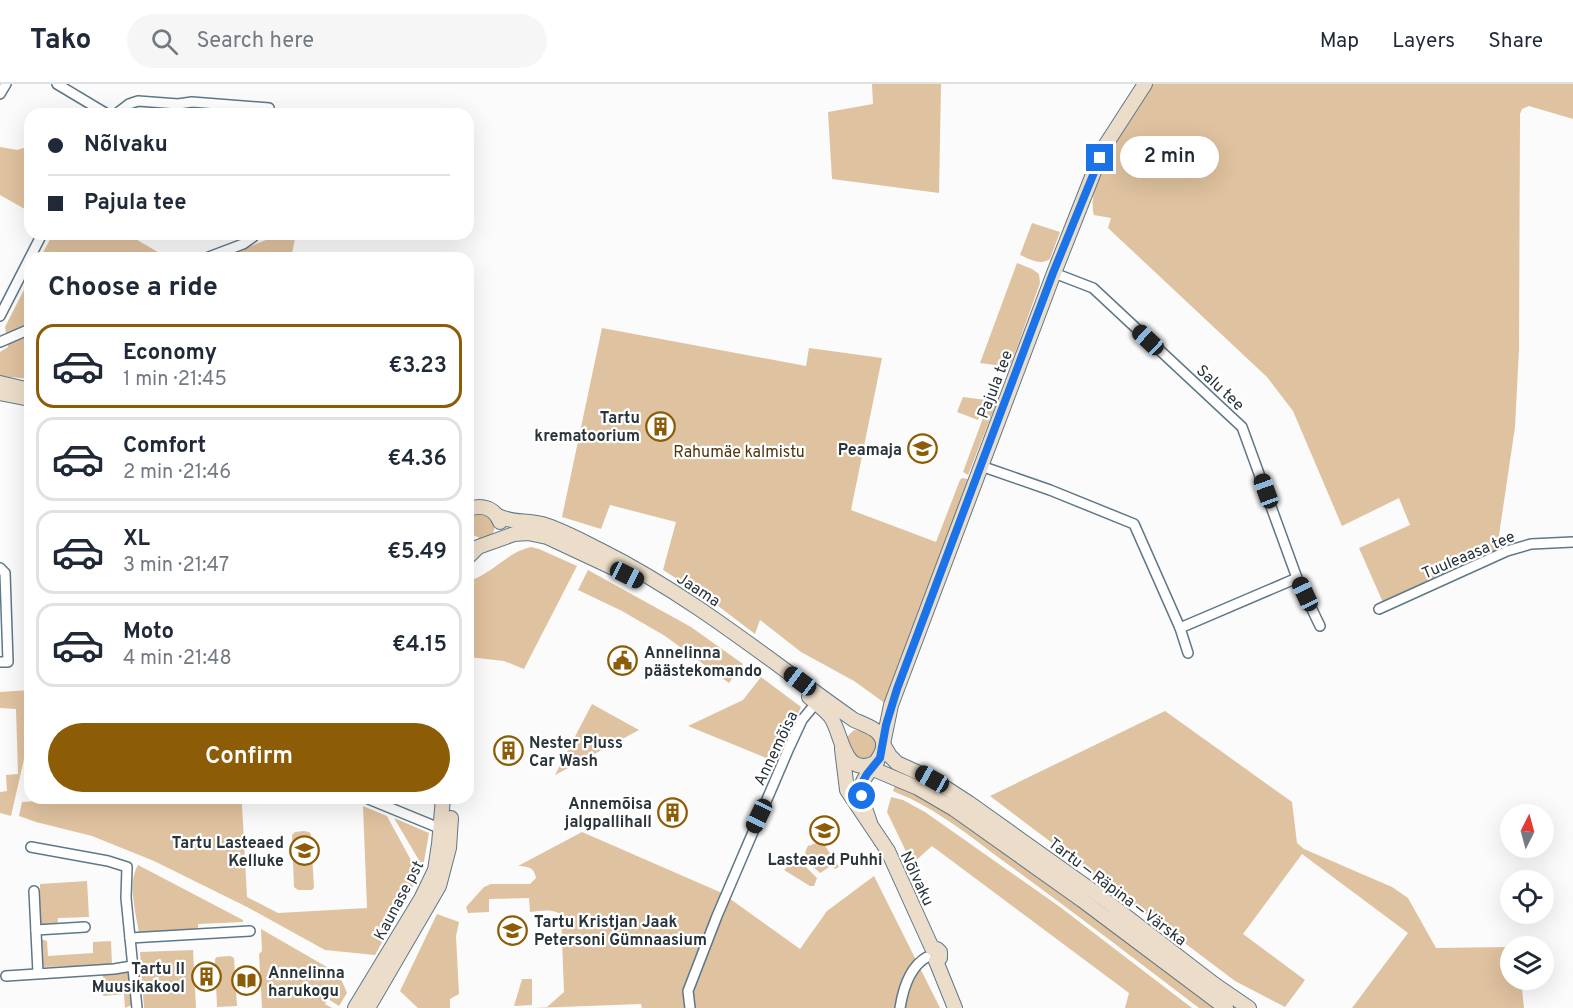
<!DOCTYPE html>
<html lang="en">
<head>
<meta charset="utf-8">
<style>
  body { margin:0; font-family:Overpass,sans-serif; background:#f6f6f7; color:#1f2937; height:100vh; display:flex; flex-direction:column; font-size:22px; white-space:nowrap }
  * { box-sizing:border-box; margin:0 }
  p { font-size:20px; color:#747a83 }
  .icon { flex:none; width:33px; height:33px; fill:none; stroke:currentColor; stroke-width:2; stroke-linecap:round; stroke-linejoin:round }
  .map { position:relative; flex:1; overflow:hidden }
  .side { position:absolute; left:24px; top:168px; width:450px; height:552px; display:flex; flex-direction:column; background:#fff; border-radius:18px; box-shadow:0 6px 24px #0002 }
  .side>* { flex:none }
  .banner { position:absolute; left:24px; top:24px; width:450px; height:132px; border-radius:18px; box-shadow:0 6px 24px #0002; display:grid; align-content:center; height:132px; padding:0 24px; background:#fff }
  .needle { width:39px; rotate:6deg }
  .fabs { position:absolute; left:1500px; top:720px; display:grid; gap:12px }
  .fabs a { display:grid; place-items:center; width:54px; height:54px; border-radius:50%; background:#fff; box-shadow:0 6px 24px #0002; font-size:30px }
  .end { position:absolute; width:27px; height:27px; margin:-14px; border:8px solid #1a73e8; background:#fff; box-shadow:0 0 0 3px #fff }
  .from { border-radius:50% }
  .bubble { position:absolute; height:42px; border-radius:21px; background:#fff; box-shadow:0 6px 24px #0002; font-size:20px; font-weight:600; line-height:42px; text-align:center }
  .car { position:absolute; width:18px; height:36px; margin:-18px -9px; border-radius:8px; box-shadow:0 0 4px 2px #0007; background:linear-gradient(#222 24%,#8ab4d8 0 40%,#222 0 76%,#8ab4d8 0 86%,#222 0) }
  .banner b { display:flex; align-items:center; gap:21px; height:57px; font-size:22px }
  .banner b+b { border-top:2px solid #e0e1e3 }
  .banner i { width:15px; height:15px; background:#1f2937 }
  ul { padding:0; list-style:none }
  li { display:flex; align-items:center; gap:18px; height:84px; margin:0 12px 9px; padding:0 12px; border:3px solid #e0e1e3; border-radius:18px }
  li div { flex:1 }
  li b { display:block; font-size:22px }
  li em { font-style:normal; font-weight:600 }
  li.active { border-color:#8d5c07 }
  li>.icon { width:54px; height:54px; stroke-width:1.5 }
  h2 { padding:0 24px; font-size:27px; line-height:72px }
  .primary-button { display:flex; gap:12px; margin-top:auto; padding:12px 24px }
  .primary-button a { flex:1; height:69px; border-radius:36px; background:#8d5c07; color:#fff; font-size:24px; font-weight:600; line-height:69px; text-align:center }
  header { display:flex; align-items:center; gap:36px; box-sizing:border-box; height:84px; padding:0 30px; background:#fff; border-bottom:2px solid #e0e1e3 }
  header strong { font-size:28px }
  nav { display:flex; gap:33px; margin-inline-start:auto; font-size:21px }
  .search { width:420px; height:54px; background:#f6f6f7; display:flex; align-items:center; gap:15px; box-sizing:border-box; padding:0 21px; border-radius:33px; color:#747a83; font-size:22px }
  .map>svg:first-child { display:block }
  .green { fill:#dfc29f }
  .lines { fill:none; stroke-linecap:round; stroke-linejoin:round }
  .street-casing { stroke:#5e7887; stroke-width:12 }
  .secondary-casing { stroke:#5e7887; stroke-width:16 }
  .street { stroke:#fff; stroke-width:9 }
  .secondary { stroke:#ecddca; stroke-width:14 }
  .route { stroke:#1a73e8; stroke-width:8 }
  .labels { text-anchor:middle; stroke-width:4.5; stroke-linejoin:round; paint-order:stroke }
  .street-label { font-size:16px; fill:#29343b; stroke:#fff }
  .poi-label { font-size:16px; font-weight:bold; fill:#29343b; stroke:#fff; text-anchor:end }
  .park-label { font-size:16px; fill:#51350b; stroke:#fff }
</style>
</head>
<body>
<header>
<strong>Tako</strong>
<div class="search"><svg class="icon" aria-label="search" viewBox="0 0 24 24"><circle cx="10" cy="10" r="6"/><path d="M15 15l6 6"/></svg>Search here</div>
<nav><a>Map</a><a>Layers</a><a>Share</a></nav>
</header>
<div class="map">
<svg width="1573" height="924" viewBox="0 0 1573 924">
  <rect width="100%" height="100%" fill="#fbfbfb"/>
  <g class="green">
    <path d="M872,0H941L939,109L832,95L828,28L873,20Z"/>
    <path d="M1153,0H1573V35L1529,22L1522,25L1520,30L1519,265L1515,343L1499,451L1507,467L1385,523L1359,464L1410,441L1399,414L1342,442L1293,327L1267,293L1108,144L1111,134L1094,131C1084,100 1134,25 1153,0Z"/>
    <path d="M30,62V128L0,111V63L17,66Z"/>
    <path d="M1032,139L1060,148L1050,175C1040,182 1030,175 1020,171Z"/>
    <path d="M53,150H127L168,174H40Z"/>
    <path d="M281,150H296L291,174H221Z"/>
    <path d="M1017,179L1032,185L1039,190L1040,199L1010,283L980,279Z"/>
    <path d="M30,194V295L0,292V268L8,263L5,243Z"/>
    <path d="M602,244L806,282L809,264L882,274L851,426L936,458L960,396L962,394L968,395L958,430L929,499L886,620L854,597L801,568L760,536L755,550L709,515L663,486L676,438L610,421L601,445L562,433Z"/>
    <path d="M993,307L996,310V320L968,391L963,388Z"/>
    <path d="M963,313L986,316L978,336L957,328Z"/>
    <path d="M479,428L487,431L495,440L494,447L490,453L480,454L468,449V430Z"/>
    <path d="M531,463L539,465L577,482L524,585L504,577L468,573V497C491,491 507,468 531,463Z"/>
    <path d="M588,486L691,543L743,580L729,599L665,552L622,527L578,506Z"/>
    <path d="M761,593L801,623L776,678L688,642L743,616Z"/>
    <path d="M30,606V649L11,732L0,729V708L7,707L6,691L18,690L16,625L0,624V608Z"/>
    <path d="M592,620L639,646L555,691Z"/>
    <path d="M1165,627L1292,718L1297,759L1304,765L1392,803L1408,814L1436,864L1510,863V896H1521L1524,924H1352L1408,849L1302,770L1243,850L1305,896L1285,923L1235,897L990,712Z"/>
    <path d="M854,646L862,647L874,654L877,666C870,675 867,678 856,676L847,665V653Z"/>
    <path d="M895,701L929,716L1044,795L1215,924H1199C1135,875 1071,826 1006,779C971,753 936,724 895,708L893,707Z"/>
    <path d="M891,713L903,716L925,728L1060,823L1192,924H1125L1129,909L932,762L912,780L887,728Z"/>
    <path d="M88,714H240L242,721L247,813L278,829L367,824L363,722L387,732L419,791L375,871L325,866L247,823L154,777L92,752L36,738L19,732L22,718Z"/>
    <path d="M394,734L429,749L423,783Z"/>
    <path d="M304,747L309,748L311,750L314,804L312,806H298L294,803L292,751L295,748Z"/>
    <path d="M582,748L722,809L800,865L827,827L874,792L940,924H642L641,920L533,924L547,923L564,908L561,831C553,824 540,827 530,828L529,814L489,815V828L468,829L466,823L484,803L491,800H530L536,794C534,783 529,783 518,782Z"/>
    <path d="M822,757L839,783L835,785L831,782L820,789C812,781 800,774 808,762Z"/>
    <path d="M797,774L817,794L814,802H810L784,786Z"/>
    <path d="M138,781L243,836V838L198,840V845L139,849C136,829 127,799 138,781Z"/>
    <path d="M87,797L89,833L58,834L57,844L34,845L33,835L40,830V800Z"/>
    <path d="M437,830L459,838L456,852L459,910L450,915V924H418L400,907Z"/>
    <path d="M261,845L339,890L347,909L339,922L328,915L325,920L332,924H262L259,870L262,867Z"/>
    <path d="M41,855L47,857L48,872L93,869V858L111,857L112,881L41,883Z"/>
    <path d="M193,866L196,924H144L140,868Z"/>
    <path d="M230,872L234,874L237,922L217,923L215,875L217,873Z"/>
    <path d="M128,887L132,921L125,924L124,910L103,912V888Z"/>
    <path d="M522,895H532V921L514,922Z"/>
  </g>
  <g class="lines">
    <defs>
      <g id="street">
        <path d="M57,0L107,30"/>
        <path d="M0,10L6,0"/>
        <path d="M116,30L129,20L138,17L178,20L192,18L269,24L268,30"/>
        <path d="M206,174L243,160L253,153L254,150"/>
        <path d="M1054,189L1093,204L1242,343L1297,494L1320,542"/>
        <path d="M0,232L42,150"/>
        <path d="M0,258L30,245"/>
        <path d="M981,382L1050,406L1134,440L1180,544"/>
        <path d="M0,484L5,489L8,578H0"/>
        <path d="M1379,525L1507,467L1531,460L1573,458"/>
        <path d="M1188,569L1180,544L1297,494"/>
        <path d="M366,714L444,746"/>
        <path d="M31,763L108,777L127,783L126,814L137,924"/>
        <path d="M34,807L38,889"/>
        <path d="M36,846L85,843"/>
        <path d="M130,854L250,847"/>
        <path d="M6,892L114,885L132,882"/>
        <path d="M690,924L688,907L717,832L789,664L802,636L816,619"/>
        <path d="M900,924C903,905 909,883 927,873"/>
      </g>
      <g id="secondary">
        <path d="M0,299L30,306"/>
        <path d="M0,309L30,315"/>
        <path d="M468,425C482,420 495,424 500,438"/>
        <path d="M498,432C512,439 527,436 542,440C562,446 582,457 600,466C692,512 770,577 854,636C861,639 869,642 875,646C899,665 864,685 861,703C860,715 867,728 870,739"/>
        <path d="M468,473L478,463L514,450L528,449L547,453L624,489"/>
        <path d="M809,613C816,619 824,625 830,632C843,649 842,696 877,678"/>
        <path d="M883,660L891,621L1054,189L1103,65L1145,0"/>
        <path d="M883,660L890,672L897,679L932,695L969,719L1101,813L1214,900L1249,924"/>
        <path d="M842,665L847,706L888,767L932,864L937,865L940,868V874L936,877"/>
        <path d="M866,682L918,704L954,725L1082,816L1226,924"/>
        <path d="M936,877L955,924"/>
        <path d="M355,924L421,815L435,786L439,760L443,714"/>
        <path d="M368,924L439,802L449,764L451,734"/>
      </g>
    </defs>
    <use href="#street" class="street-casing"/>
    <use href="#secondary" class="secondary-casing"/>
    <use href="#street" class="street"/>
    <use href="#secondary" class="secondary"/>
  </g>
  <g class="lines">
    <path class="route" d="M862,712V699L867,690L880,674L886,641L897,605L1053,189L1100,74"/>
  </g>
  <defs>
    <symbol id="building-ring" viewBox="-11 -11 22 22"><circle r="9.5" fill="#fff" stroke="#8d5c07" stroke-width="1.5"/><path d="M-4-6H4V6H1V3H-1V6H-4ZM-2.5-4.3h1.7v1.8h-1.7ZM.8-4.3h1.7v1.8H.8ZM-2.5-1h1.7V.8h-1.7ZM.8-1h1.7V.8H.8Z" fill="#8d5c07"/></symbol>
    <symbol id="school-ring" viewBox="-11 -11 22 22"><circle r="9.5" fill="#fff" stroke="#8d5c07" stroke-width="1.5"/><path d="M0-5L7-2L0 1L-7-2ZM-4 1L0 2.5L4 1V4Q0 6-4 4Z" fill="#8d5c07"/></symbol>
    <symbol id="civic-ring" viewBox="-11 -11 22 22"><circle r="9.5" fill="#fff" stroke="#8d5c07" stroke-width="1.5"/><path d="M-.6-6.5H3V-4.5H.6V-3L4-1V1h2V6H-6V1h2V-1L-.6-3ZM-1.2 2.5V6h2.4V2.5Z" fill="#8d5c07"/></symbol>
    <symbol id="library-ring" viewBox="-11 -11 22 22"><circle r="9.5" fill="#fff" stroke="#8d5c07" stroke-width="1.5"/><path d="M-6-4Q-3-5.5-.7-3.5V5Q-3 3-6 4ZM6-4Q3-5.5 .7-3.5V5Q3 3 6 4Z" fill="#8d5c07"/></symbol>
  </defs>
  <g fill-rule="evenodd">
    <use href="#building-ring" x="644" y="326" width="33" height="33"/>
    <use href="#school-ring" x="906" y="348" width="33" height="33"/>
    <use href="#civic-ring" x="606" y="560" width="33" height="33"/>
    <use href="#building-ring" x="492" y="650" width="33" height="33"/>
    <use href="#building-ring" x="656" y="712" width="33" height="33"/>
    <use href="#school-ring" x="808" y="730" width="33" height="33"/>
    <use href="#school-ring" x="288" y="750" width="33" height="33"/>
    <use href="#school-ring" x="496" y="830" width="33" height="33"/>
    <use href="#building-ring" x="190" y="876" width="33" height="33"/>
    <use href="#library-ring" x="230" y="880" width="33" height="33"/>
  </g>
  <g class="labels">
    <g class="street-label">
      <text transform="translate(994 300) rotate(-69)" y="6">Pajula tee</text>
      <text transform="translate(1221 303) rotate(43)" y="6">Salu tee</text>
      <text transform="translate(1468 470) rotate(-23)" y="6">Tuuleaasa tee</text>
      <text transform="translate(699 505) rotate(33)" y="6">Jaama</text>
      <text transform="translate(775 664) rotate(-64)" y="6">Annemõisa</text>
      <text transform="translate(918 794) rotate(65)" y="6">Nõlvaku</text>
      <text transform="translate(1118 807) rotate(37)" y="6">Tartu — Räpina — Värska</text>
      <text transform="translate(398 816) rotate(-62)" y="6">Kaunase pst</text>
    </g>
    <g class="poi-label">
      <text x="640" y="339">Tartu<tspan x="640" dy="18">krematoorium</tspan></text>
      <text x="902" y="371">Peamaja</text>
      <text x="644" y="574" text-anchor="start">Annelinna<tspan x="644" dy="18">päästekomando</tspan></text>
      <text x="529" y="664" text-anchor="start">Nester Pluss<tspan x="529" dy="18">Car Wash</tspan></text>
      <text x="652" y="725">Annemõisa<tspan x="652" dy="18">jalgpallihall</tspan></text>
      <text x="284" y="764">Tartu Lasteaed<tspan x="284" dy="18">Kelluke</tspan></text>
      <text x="825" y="781" text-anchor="middle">Lasteaed Puhhi</text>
      <text x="534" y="843" text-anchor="start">Tartu Kristjan Jaak<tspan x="534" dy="18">Petersoni Gümnaasium</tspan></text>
      <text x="185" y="890">Tartu II<tspan x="185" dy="18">Muusikakool</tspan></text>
      <text x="268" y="894" text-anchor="start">Annelinna<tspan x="268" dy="18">harukogu</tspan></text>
    </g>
    <g class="park-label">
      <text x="739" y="373">Rahumäe kalmistu</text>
    </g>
  </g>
</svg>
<div class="fabs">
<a><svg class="needle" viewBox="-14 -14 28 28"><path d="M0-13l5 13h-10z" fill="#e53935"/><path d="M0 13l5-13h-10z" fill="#747a83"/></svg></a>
<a><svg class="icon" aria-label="locate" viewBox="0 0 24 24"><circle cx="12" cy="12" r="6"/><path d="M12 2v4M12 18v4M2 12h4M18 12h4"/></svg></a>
<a><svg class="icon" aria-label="layers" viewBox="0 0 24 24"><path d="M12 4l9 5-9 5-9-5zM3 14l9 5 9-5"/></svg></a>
</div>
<i class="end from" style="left:862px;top:712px"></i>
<i class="end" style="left:1100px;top:74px"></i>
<div class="bubble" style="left:1120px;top:52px;width:99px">2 min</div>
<i class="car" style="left:1148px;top:256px;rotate:313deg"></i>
<i class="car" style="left:1266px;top:407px;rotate:340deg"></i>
<i class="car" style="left:627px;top:491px;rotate:117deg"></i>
<i class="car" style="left:1305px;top:510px;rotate:335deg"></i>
<i class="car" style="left:800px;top:597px;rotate:307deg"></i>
<i class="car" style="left:932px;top:695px;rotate:299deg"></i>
<i class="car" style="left:759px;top:732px;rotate:205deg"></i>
<div class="banner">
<b><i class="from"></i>Nõlvaku</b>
<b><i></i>Pajula tee</b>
</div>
<section class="side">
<h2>Choose a ride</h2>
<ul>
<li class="active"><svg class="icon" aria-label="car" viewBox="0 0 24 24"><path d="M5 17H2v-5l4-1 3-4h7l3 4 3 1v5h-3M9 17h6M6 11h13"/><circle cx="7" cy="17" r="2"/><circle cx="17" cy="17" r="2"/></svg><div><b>Economy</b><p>1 min · 21:45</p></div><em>€3.23</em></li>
<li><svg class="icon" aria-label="car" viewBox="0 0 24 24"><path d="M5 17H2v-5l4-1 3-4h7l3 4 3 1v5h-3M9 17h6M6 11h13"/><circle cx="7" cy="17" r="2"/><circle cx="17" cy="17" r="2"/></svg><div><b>Comfort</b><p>2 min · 21:46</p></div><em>€4.36</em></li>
<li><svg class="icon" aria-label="car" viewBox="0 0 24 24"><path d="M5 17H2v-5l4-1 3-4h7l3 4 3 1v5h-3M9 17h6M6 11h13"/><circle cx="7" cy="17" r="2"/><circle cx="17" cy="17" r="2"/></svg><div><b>XL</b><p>3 min · 21:47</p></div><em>€5.49</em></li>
<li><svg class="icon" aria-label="car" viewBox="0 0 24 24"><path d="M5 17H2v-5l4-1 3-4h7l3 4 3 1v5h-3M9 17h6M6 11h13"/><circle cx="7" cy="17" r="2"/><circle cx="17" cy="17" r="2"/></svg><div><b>Moto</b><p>4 min · 21:48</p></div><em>€4.15</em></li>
</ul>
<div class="primary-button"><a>Confirm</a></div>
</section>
</div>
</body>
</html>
